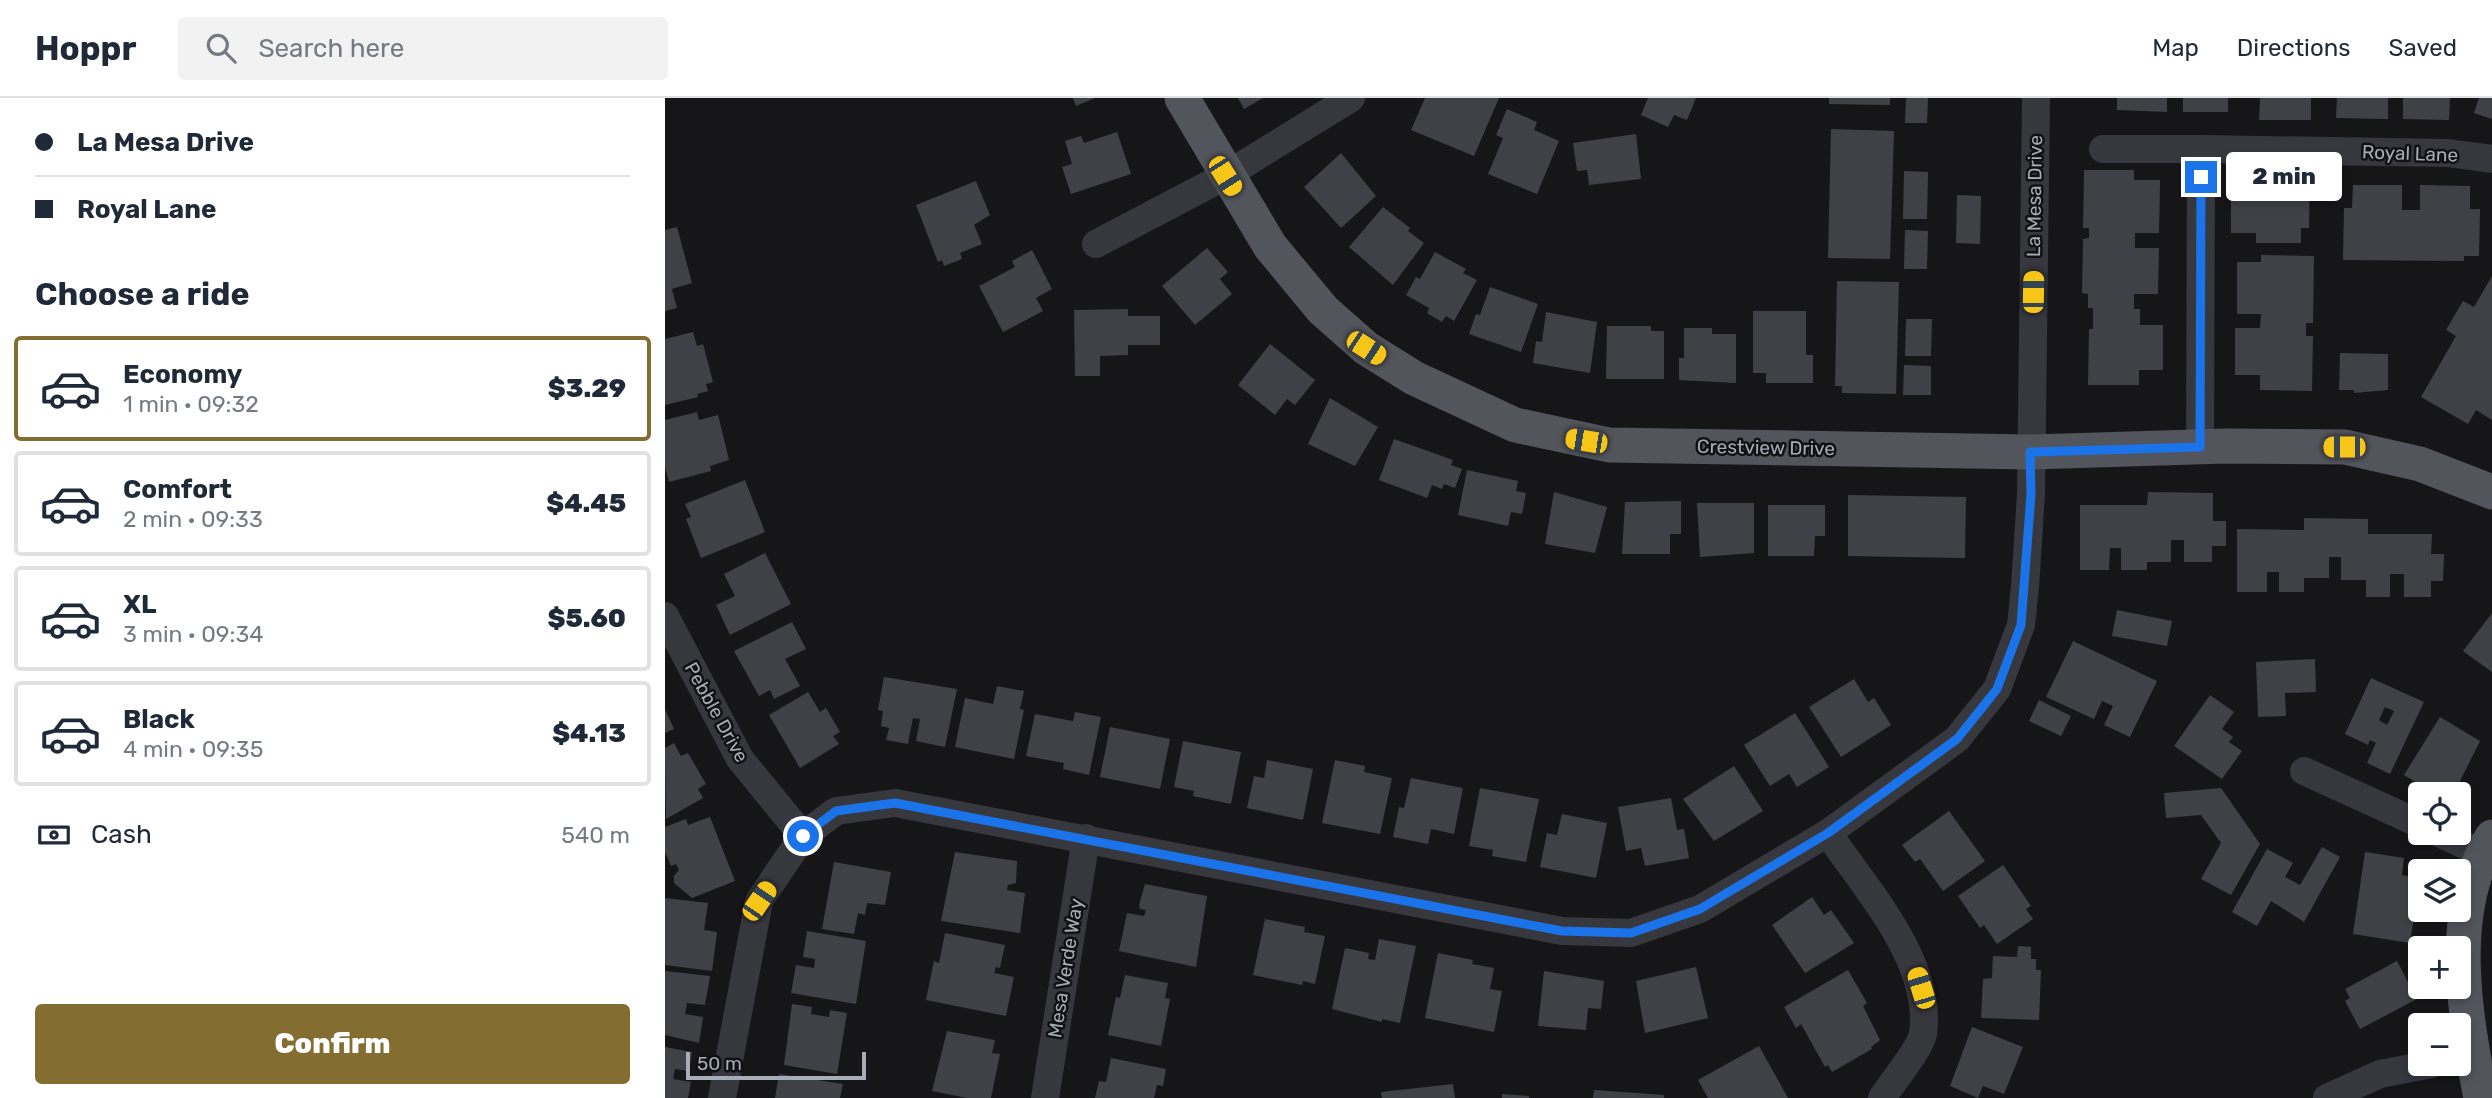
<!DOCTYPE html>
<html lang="en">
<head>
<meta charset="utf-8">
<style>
  body { margin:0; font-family:Rubik,sans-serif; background:#f2f2f3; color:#1f2937; height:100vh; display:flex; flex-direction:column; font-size:26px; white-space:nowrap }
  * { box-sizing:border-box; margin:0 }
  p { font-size:23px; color:#747a83 }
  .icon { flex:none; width:38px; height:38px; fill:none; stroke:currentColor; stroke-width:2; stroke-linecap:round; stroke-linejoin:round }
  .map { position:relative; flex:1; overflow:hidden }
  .drawer { display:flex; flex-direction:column; background:#fff; width:665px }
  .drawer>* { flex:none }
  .hud { display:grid; align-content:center; height:154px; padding:0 35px; background:#fff }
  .controls { position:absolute; left:1743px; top:684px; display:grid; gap:14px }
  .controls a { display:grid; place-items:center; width:63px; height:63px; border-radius:7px; background:#fff; box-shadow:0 4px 10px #0003; font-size:35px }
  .scale { position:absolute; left:21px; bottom:18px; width:180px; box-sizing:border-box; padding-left:7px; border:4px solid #a7acb9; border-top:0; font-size:19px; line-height:24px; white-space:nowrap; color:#a7acb9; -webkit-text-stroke:5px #111114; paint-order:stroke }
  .end { position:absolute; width:32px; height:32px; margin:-16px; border:9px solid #1a73e8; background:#fff; box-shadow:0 0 0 4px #fff }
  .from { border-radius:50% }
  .bubble { position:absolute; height:49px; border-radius:7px; background:#fff; box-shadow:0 4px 10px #0003; font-size:23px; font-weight:800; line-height:49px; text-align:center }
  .car { position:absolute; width:21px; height:42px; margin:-21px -10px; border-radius:9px; box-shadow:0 0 5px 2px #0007; background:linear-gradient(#f5c518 24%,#345 0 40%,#f5c518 0 76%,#345 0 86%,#f5c518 0) }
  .hud b { display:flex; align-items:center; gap:24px; height:66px; font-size:26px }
  .hud b+b { border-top:2px solid #e0e1e3 }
  .hud i { width:18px; height:18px; background:#1f2937 }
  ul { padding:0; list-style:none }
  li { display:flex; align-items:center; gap:21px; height:105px; margin:0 14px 10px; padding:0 21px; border:4px solid #e0e1e3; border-radius:7px }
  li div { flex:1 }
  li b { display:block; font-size:26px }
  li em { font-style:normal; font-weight:800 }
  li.on { border-color:#836d31 }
  li>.icon { width:63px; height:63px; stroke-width:1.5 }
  h2 { padding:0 35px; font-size:32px; line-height:84px }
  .pay { display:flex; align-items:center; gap:18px; height:77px; padding:0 35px; font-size:26px }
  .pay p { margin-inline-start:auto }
  .cta { display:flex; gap:14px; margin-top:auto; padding:14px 35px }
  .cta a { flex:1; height:80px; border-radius:7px; background:#836d31; color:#fff; font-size:28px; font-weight:800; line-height:80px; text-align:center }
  header { display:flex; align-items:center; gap:42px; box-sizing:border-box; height:98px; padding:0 35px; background:#fff; border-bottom:2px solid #e0e1e3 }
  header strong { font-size:33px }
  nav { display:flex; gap:38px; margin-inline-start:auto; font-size:24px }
  .search { width:490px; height:63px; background:#f2f2f3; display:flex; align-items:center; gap:18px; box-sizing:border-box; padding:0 24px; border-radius:7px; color:#747a83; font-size:26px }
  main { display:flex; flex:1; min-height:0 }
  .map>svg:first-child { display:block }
  .building { fill:#404146; fill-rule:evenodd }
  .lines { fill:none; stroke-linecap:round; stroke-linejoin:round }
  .minor { stroke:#37383e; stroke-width:28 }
  .major { stroke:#53555d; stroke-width:35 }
  .route { stroke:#1a73e8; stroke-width:9 }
  .labels { text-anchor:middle; stroke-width:5; stroke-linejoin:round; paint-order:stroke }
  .street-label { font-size:19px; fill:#a7acb9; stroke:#111114 }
</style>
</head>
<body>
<header>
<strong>Hoppr</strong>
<div class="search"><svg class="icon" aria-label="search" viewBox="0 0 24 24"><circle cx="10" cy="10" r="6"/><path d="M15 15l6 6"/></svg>Search here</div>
<nav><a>Map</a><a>Directions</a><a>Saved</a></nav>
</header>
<main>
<section class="drawer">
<div class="hud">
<b><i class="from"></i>La Mesa Drive</b>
<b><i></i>Royal Lane</b>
</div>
<h2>Choose a ride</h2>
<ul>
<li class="on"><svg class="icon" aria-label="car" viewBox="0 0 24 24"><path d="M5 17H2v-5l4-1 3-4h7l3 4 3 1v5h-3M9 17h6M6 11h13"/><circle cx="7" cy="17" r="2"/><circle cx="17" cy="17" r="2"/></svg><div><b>Economy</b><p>1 min · 09:32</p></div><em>$3.29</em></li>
<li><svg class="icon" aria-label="car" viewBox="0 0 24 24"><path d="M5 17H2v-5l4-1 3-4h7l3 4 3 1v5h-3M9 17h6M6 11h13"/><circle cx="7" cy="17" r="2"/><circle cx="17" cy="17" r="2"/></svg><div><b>Comfort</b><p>2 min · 09:33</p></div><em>$4.45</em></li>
<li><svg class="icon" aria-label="car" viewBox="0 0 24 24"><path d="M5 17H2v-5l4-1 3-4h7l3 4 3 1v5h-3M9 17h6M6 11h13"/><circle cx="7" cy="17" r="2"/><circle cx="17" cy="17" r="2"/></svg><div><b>XL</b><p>3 min · 09:34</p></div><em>$5.60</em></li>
<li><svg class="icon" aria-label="car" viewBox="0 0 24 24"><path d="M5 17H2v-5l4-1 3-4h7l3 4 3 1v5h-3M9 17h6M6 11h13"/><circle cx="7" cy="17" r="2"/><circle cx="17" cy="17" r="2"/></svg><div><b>Black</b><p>4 min · 09:35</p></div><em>$4.13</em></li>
</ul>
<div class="pay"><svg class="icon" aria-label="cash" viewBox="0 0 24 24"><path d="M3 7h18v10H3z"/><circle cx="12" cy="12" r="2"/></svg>Cash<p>540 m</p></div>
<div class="cta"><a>Confirm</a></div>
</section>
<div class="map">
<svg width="1827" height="1000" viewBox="0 0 1827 1000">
  <rect width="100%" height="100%" fill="#161619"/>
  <g class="building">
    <path d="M408,0H430L411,8Z"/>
    <path d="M573,0H598L579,11Z"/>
    <path d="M760,0H834L809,58L746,32Z"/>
    <path d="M983,0H1031L1022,22L1009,17L1003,29L976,17Z"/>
    <path d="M1164,0H1225V7L1164,6Z"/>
    <path d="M1241,0H1263L1262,25H1240Z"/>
    <path d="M1452,0H1502V14L1452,12Z"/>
    <rect x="1518" y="0" width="45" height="14"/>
    <path d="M1595,0H1646V22H1594Z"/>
    <path d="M1672,0H1723V21L1671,20Z"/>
    <path d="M1738,0H1785L1784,22L1738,21Z"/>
    <path d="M1814,0H1827V21L1809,15Z"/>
    <path d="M842,11L872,24L869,32L894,43L872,96L823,76L838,40L831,37Z"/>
    <path d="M1166,31L1229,33L1225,161L1163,160Z"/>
    <path d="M452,34L466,76L406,96L397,69L407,66L400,43L416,38L419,45Z"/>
    <path d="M971,36L976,81L924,87L922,72L912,73L908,45Z"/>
    <path d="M676,55L711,98L676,130L639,89Z"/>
    <path d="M1419,72H1469V82H1495L1494,135H1470V150H1494L1493,196H1469V211H1475V227H1498V272H1474V287H1423L1424,231H1428V210H1423V196L1417,195L1418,141L1424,140V130H1418Z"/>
    <path d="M1239,73L1263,74L1262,121H1238Z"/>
    <path d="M1591,75H1645L1644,130H1636V145H1591V135H1566V82H1591Z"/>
    <path d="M311,83L325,117L309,127L317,146L295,155L297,161L279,168L277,162L273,164L251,107Z"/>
    <path d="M1688,87H1737V112H1755V87L1805,88V111H1815L1814,158H1799V163L1678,162L1679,110H1687Z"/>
    <path d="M1292,97L1316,98L1315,146L1291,145Z"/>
    <path d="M718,109L745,130L743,133L759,145L728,187L684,149Z"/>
    <path d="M12,129L27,185L7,191L12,210L0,213V132Z"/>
    <path d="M1240,132L1263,133L1262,171H1239Z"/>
    <path d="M542,150L563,174L555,181L567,196L530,227L497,188Z"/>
    <path d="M367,152L387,191L371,200L378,213L338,234L314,188L350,169L347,163Z"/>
    <path d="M770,154L801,171L798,175L812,182L789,223L781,218L777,224L762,215L764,210L741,197L751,179L755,181Z"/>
    <path d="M1596,157L1649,158L1648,225H1641V238H1648L1647,293L1595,292V277H1570V230H1595L1596,216H1572V164H1596Z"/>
    <path d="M1827,178V322L1811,312L1803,326L1756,299L1791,238L1781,232L1798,203L1809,209Z"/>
    <path d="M1172,183L1234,184L1231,296L1177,295V288H1170Z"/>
    <path d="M825,189L873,206L856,254L804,236L811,216L815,217Z"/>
    <path d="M463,211V218H495V247H463V257L435,258V278H410L409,212Z"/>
    <path d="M1088,213H1141V257H1148V285H1101V275H1088Z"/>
    <path d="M881,214L932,224L925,275L868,265L871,243L877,244Z"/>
    <path d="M1241,221H1267L1266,258H1240Z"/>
    <path d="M942,228H986V233H999V281H941Z"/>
    <path d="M1019,230H1047V236H1071V285L1014,282V260H1019Z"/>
    <path d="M28,234L32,248L38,246L48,284L41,286L43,293L32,296L33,299L0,307V241Z"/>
    <path d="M605,246L650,282L630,307L622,301L610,317L573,287Z"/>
    <path d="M1675,255L1723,256V292L1689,295V292H1674Z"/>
    <path d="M1239,267L1266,268V297H1238Z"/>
    <path d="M665,300L713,329L690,368L643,346Z"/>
    <path d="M32,314L34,322L53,317L64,362L45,368L46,373L4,384L0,369V322Z"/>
    <path d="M729,341L788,362L786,367L797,371L790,390L779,386L777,391L767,387L762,400L714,382Z"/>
    <path d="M802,372L853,383L851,393L861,395L857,416L846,414L843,428L793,417Z"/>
    <path d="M80,382L100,434L36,460L21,421L26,419L20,406Z"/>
    <path d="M889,394L942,409L930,455L880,446Z"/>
    <path d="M1483,394L1548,395V423H1561V448H1547V464H1519V442H1506V464H1482V472H1456V450H1445L1444,472H1415V407H1482Z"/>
    <path d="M1183,397L1301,399L1300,460L1183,458Z"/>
    <path d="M1016,403V436H1005V456H957L960,404Z"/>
    <path d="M1032,405H1089V455L1035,459Z"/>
    <path d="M1103,407H1160V438H1150L1149,458H1103Z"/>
    <path d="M1639,420L1703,421V436H1767L1766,456H1779L1778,483H1766V499H1739V476H1725V499H1701V482H1676V459H1664V480H1639V494H1614V474H1602V494H1572V431L1639,432Z"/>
    <path d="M100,455L126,506L65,537L51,507L70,498L59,476Z"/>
    <path d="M1452,512L1507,523L1502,548L1447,538Z"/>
    <path d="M1827,515V574L1798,553Z"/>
    <path d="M127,524L141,551L120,561L135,588L109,601L105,592L94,598L69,553Z"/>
    <path d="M1408,543L1492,583L1465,639L1439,627L1448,608L1437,603L1429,621L1381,599Z"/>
    <path d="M1650,561L1651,594L1620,595L1621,618L1593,619L1591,564Z"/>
    <path d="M219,579L292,591L280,649L251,643L255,621L248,620L243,646L221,642L224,630L216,628L218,613L213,612Z"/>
    <path d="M1706,580L1759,604L1725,676L1702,665L1711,645L1705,642L1703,647L1680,636ZM1720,609L1729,613L1722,627L1714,622Z"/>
    <path d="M1189,581L1203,604L1209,600L1226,627L1176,659L1144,609Z"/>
    <path d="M332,588L359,593L355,611L359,612L349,661L290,649L300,600L328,606Z"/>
    <path d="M143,594L155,614L161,610L175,634L168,638L174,646L135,670L104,617Z"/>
    <path d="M1545,597L1569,614L1557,631L1568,639L1564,644L1577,653L1557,681L1509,648Z"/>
    <path d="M1374,602L1406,618L1396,638L1364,623Z"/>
    <path d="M0,611L9,631L0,635Z"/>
    <path d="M410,614L436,619L424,677L398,671L399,665L361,658L370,616L408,623Z"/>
    <path d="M1130,615L1164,669L1132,689L1124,676L1105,688L1079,647Z"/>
    <path d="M1775,619L1815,643L1793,687L1790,685L1782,696H1761L1762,691L1739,677Z"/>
    <path d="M445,629L505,641L495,691L435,679Z"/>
    <path d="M518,643L576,654L566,706L528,698L529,693L509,689Z"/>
    <path d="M9,645L16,658L23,655L41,686L33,691L38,700L1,721L0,650Z"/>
    <path d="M602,662L648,671L638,722L582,710L589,678L599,680Z"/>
    <path d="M670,662L700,668L699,674L727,680L715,736L657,725Z"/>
    <path d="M1069,668L1098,713L1049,743L1018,701Z"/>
    <path d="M746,680L798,690L789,736L766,731L763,746L728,739L734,709L739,710Z"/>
    <path d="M815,690L874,701L861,764L827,758L828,752L804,748Z"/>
    <path d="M1556,690L1595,746L1566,797L1536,781L1556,745L1536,717L1501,720L1499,695Z"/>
    <path d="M1006,700L1012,732L1019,731L1024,760L980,768L976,750L961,753L953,709Z"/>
    <path d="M1284,713L1320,763L1278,793L1255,761L1250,764L1237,747Z"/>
    <path d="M897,716L942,725L931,780L875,769L882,735L892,737Z"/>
    <path d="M45,719L70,783L27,800L9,785V778L14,772L11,766L6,768L0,754V729L21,721L23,727Z"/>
    <path d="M1657,749L1675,759L1639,824L1606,803L1592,828L1567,814L1602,751L1628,765L1620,779L1635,787Z"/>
    <path d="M290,754L352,763L351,785L343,787L342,792L360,795L355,835L276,823Z"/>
    <path d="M1700,754L1739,760L1737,777L1755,780L1745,845L1688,836Z"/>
    <path d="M169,764L226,774L220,807L202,805L200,817L193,815L189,836L157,831Z"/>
    <path d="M1338,767L1366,808L1361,811L1368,821L1332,846L1319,827L1315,830L1293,798Z"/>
    <path d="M480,786L542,798L531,869L454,853L462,815L479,818L481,812L475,811L474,807Z"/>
    <path d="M1147,799L1159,817L1166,812L1189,845L1140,875L1107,827Z"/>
    <path d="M0,800L43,805L39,832L52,834L47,873L0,867Z"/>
    <path d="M600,821L640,829L639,834L660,838L650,886L638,883L637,887L588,877Z"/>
    <path d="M142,833L201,843L191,906L126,895L131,867L149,870L150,861L138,859Z"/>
    <path d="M280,835L340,847L335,870L331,869L329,875L349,879L341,918L261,902L269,863L274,865Z"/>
    <path d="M714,841L751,848L735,925L717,921V924L667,911L680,850L704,855L703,861L710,862Z"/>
    <path d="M1353,848L1366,849V861H1371V872H1376L1374,922L1316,920L1318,881L1327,880L1328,858L1352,859Z"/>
    <path d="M773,855L808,862L807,866L829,870L825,891L837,893L829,934L760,920Z"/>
    <path d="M1732,863L1752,901L1695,931L1680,903L1685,900L1680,891Z"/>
    <path d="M1031,869L1043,920L980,935L971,883Z"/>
    <path d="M1183,872L1202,905L1198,908L1215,942L1206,949L1207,951L1167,974L1163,967L1160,969L1136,926L1131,930L1119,909Z"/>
    <path d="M0,873L45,878L40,907L22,905L20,916L38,919L34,945L0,937Z"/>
    <path d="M879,873L939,883L936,911L923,910L921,932L873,928Z"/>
    <path d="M460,877L503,885L500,900L505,901L496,948L443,937L451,899L455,900Z"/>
    <path d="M127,906L147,909L146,916L164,919L165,912L182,915L172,976L119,967Z"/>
    <path d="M1307,929L1358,949L1339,996L1318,988L1313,1000L1285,988Z"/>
    <path d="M282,933L330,942L327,955L335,956L326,1000H302L267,993Z"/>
    <path d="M1094,948L1123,1000H1043L1033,982Z"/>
    <path d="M0,949L27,954L24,973L10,971L8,981L26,984L23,1000H0Z"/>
    <path d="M446,960L501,971L498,988L492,987L489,1000H430L434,983L441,984Z"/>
    <path d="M114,976L178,986L175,1000H110Z"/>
    <path d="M788,986L790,1000H717L716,994Z"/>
    <path d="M929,992L999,997V1000H928Z"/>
    <path d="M837,996L864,998V1000H837Z"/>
  </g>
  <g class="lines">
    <g class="minor">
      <path d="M1438,51H1536"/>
      <path d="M431,146L560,78L686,0"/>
      <path d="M1535,349L1536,51L1783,55L1827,61"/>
      <path d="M0,518L75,661L138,738"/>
      <path d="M1639,673L1755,726"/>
      <path d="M1163,735C1201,792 1268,863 1258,936C1255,951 1226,986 1217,1000"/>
      <path d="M1774,735L1817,755"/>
      <path d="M57,1000L94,803L138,738L171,713L230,705L897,833L966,835L1035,811L1163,735L1292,641L1332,591L1356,527L1360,489L1366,396L1371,0"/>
      <path d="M380,1000L421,740"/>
      <path d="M1662,1000L1715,976L1767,966"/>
    </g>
    <g class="major">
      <path d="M517,0L605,148L658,212L701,250L749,280L850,327L944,347L1365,354L1561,348L1680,349L1755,366L1827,394"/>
      <path d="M1816,1000C1800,917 1781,815 1827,739"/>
    </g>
  </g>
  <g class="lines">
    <path class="route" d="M138,738L171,713L230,705L897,833L966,835L1035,811L1163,735L1292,641L1332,591L1356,527L1366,396L1365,354L1535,349L1536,79"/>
  </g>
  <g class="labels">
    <g class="street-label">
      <text transform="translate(1745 55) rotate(2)" y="7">Royal Lane</text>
      <text transform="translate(1369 98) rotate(-89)" y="7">La Mesa Drive</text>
      <text transform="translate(1101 349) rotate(1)" y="7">Crestview Drive</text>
      <text transform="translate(52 614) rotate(61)" y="7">Pebble Drive</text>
      <text transform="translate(400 870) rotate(-81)" y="7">Mesa Verde Way</text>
    </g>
  </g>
</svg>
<div class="controls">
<a><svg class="icon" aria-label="locate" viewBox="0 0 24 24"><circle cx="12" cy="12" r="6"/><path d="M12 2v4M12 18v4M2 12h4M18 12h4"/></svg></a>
<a><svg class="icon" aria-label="layers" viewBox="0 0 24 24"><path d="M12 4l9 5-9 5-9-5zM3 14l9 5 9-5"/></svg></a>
<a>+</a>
<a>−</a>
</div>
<div class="scale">50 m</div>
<i class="end from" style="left:138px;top:738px"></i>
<i class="end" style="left:1536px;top:79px"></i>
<div class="bubble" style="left:1561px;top:54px;width:116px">2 min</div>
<i class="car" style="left:560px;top:78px;rotate:148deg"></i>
<i class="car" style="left:1368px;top:194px;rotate:1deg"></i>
<i class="car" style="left:701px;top:250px;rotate:123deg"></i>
<i class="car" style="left:921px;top:343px;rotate:279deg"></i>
<i class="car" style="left:1679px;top:349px;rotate:270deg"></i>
<i class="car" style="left:94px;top:803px;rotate:34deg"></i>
<i class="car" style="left:1256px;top:890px;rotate:343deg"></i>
</div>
</main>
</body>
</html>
